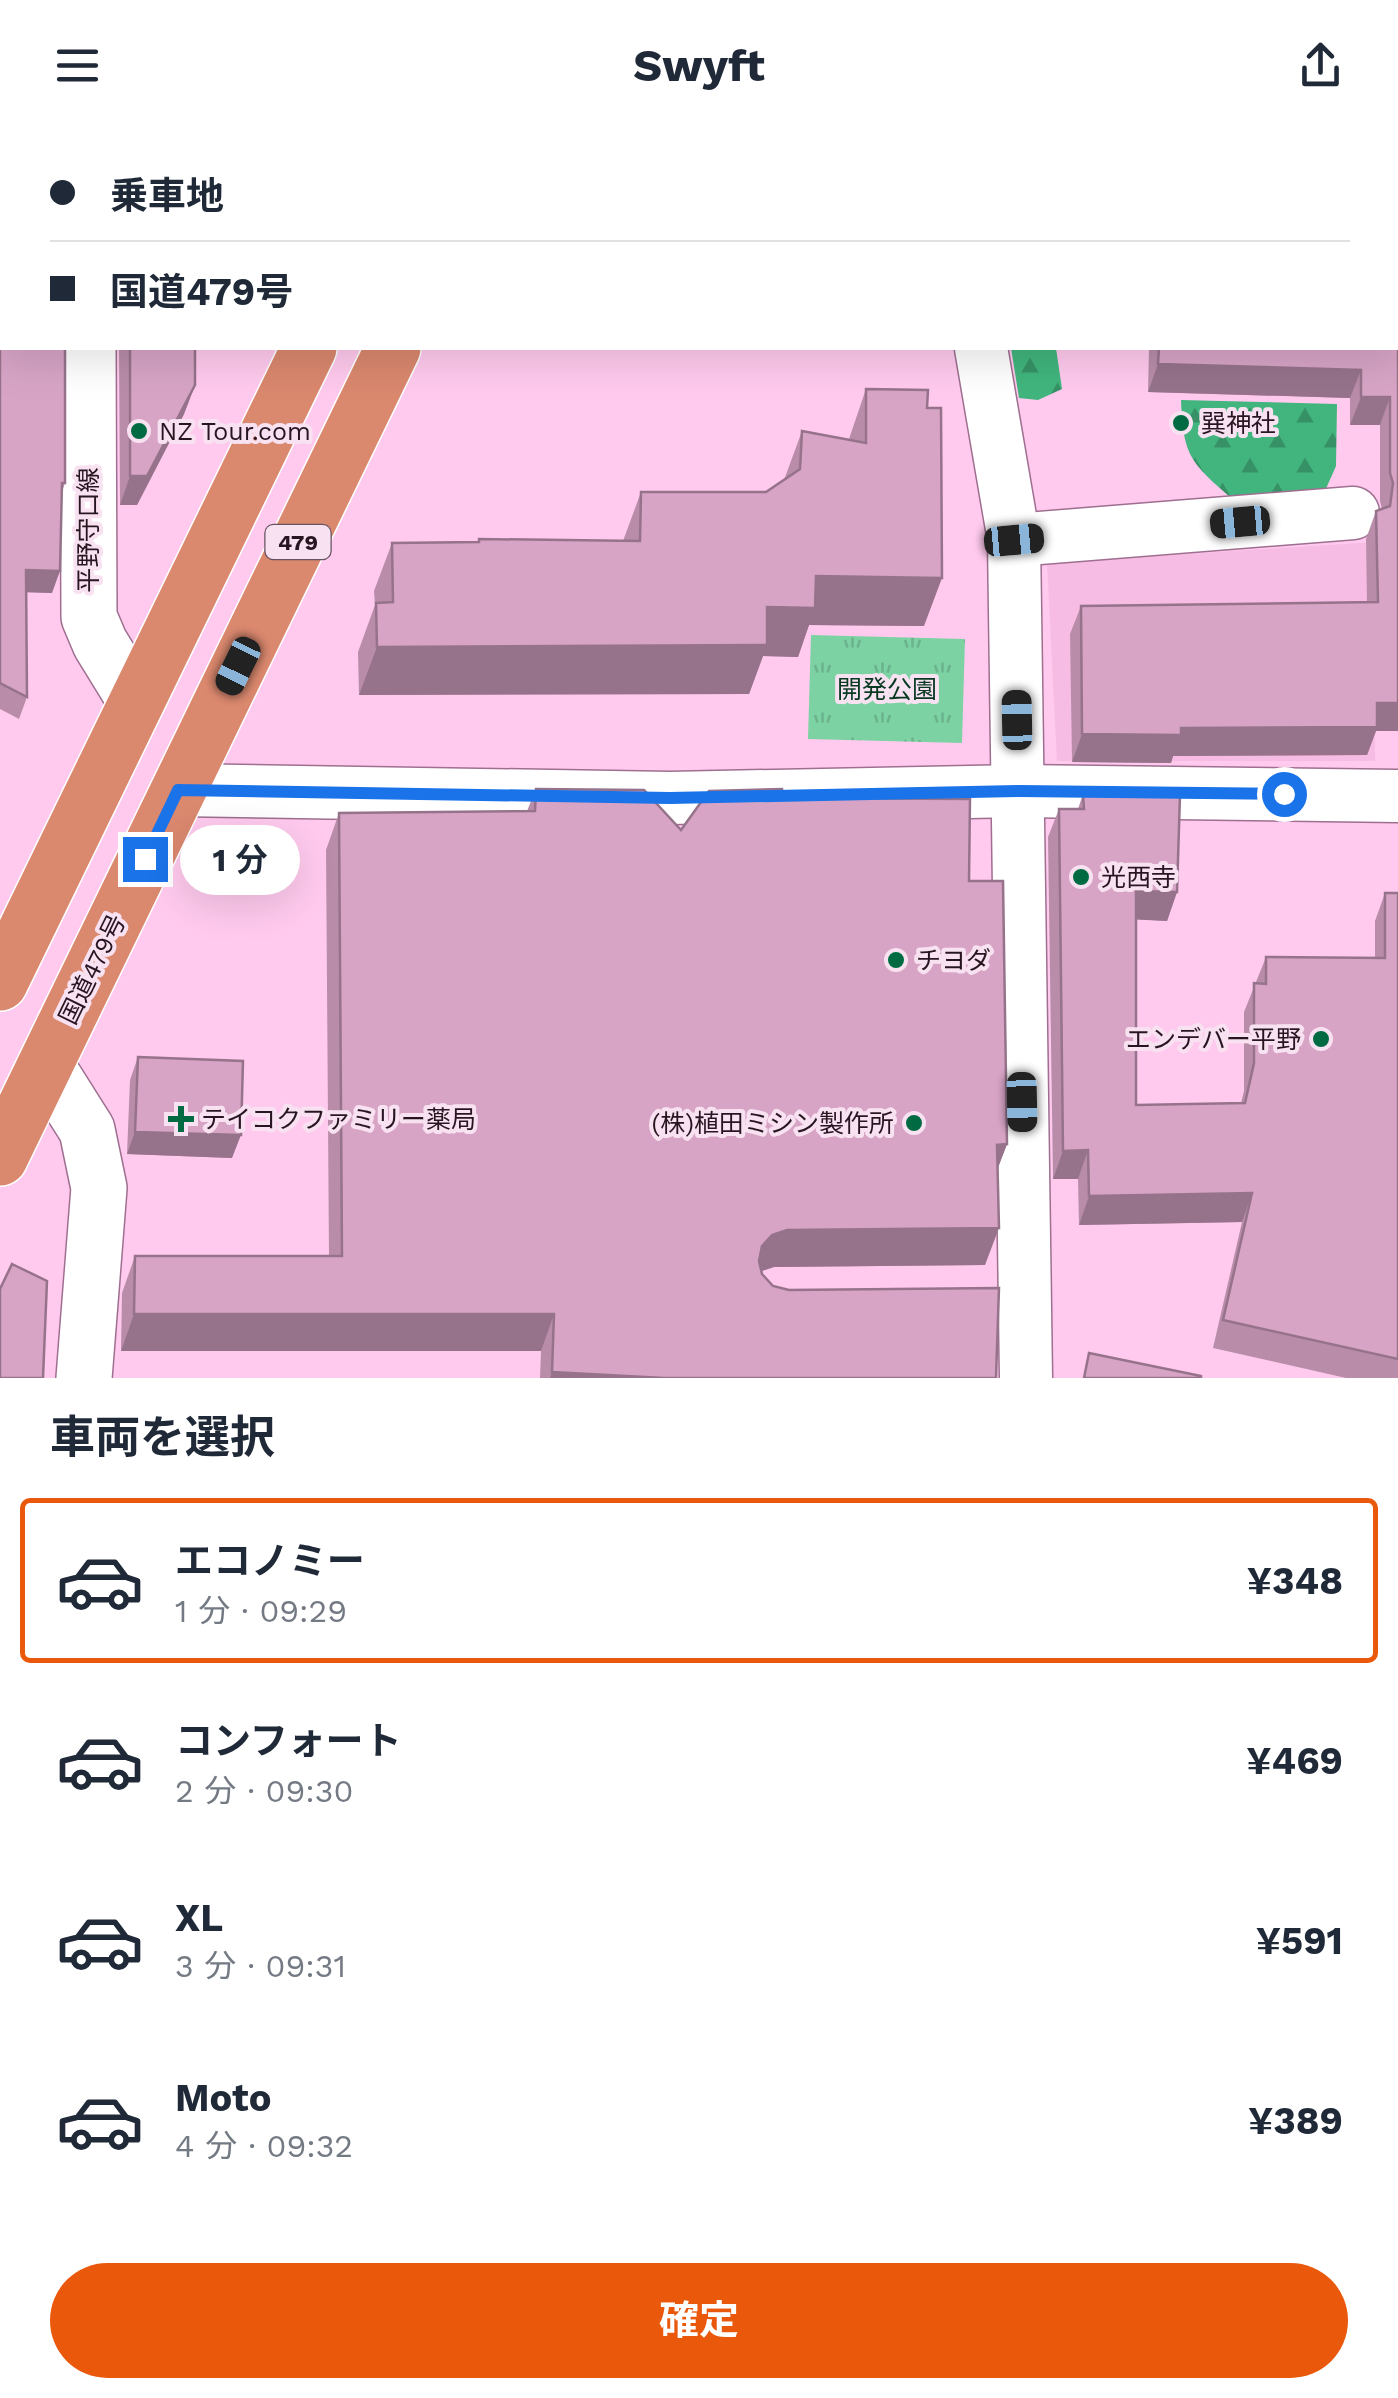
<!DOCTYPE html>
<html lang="ja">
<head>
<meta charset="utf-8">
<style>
  body { margin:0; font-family:"Work Sans","Noto Sans JP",sans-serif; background:#f2f2f3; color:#1f2937; height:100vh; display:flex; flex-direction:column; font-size:38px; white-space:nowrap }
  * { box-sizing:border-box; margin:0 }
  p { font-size:32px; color:#747a83 }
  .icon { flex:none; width:55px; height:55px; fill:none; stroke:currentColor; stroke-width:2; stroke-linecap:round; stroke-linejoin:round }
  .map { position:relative; height:1248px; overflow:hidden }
  .drawer { display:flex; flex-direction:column; background:#fff; flex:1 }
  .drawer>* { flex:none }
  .guide { position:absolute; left:0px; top:0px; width:1400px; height:220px; box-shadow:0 10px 40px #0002; display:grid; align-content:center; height:220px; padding:0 50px; background:#fff }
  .end { position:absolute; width:45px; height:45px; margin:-22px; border:12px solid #1a73e8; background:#fff; box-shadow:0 0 0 5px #fff }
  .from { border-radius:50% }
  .bubble { position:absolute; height:70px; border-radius:35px; background:#fff; box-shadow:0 10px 40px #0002; font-size:32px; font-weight:700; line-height:70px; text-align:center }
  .car { position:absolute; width:30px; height:60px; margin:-30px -15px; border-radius:12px; box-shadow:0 0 8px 2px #0007; background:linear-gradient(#222 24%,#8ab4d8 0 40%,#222 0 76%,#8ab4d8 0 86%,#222 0) }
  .guide b { display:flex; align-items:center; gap:35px; height:95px; font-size:38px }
  .guide b+b { border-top:2px solid #e0e1e3 }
  .guide i { width:25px; height:25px; background:#1f2937 }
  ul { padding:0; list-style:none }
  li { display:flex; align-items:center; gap:30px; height:165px; margin:0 20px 15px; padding:0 30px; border:5px solid transparent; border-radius:10px }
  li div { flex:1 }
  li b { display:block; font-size:38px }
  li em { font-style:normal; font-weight:700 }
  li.on { border-color:#ea580c }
  li>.icon { width:90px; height:90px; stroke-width:1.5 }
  h2 { padding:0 50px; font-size:45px; line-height:120px }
  .button { display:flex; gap:20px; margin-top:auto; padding:20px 50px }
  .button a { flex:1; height:115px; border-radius:60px; background:#ea580c; color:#fff; font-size:40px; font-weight:700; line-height:115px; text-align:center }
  header { display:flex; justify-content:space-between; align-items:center; height:130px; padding:0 50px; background:#fff; font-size:45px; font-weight:700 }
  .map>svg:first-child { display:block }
  .built { fill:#f7bce4 }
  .forest { fill:url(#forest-firs) }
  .park { fill:url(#park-tufts) }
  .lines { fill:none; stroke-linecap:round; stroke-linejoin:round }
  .minor-casing { stroke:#9e6f90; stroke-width:55 }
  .secondary-casing { stroke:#9e6f90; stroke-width:58 }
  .trunk-casing { stroke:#fff; stroke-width:58 }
  .minor { stroke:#fff; stroke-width:52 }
  .secondary { stroke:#fff; stroke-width:55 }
  .trunk { stroke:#da886e; stroke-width:55 }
  .wall { fill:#b98daa }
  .shaded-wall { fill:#96738b }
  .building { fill:#d7a4c6; stroke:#96738b; stroke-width:2.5 }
  .route { stroke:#1a73e8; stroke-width:12 }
  .poi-dot { fill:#006b42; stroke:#f8e2f1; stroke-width:4 }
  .labels { text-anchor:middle; stroke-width:8; stroke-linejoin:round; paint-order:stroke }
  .shield { fill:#f8e2f1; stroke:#665260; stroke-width:2.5 }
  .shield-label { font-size:22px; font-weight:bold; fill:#281522 }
  .poi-label { font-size:25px; fill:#281522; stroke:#f8e2f1; text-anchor:start }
  .street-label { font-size:25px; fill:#281522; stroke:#f8e2f1 }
  .park-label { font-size:25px; fill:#063822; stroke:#f8e2f1 }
</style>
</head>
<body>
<header><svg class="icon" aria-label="menu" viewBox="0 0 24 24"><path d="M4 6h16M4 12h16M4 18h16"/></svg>Swyft<svg class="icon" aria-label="share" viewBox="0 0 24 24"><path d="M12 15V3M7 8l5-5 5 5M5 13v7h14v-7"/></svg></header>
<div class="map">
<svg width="1398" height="1248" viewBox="0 0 1398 1248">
  <defs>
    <pattern id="forest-firs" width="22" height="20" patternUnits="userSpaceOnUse" patternTransform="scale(2.5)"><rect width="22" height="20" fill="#41b57d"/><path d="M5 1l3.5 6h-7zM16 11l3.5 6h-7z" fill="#369266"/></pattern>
    <pattern id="park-tufts" width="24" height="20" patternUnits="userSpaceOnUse" patternTransform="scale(2.5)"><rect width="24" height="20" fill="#7cd2a3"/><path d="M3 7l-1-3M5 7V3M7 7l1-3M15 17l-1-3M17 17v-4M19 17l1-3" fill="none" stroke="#6bb38c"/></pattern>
  </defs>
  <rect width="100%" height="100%" fill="#ffcaee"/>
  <path class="built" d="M1374,412L1375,631H1057L1047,433Z"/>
  <g class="forest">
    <path d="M1011,218H1056L1062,259L1038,270L1019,268Z"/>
    <path d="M1181,270L1337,274L1336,336L1325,361L1229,366C1189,332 1183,323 1181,270Z"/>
  </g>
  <path class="park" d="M811,505L965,509L962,613L808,609Z"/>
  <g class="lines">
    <defs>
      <g id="minor">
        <path d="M966,2V0"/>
        <path d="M981,218L1014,410L1026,1248"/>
        <path d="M1014,410L1353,383"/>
        <path d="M178,660L670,668L1019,661L1398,666"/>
      </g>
      <g id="secondary">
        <path d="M87,0V2"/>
        <path d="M88,218L89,487L100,513L135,570"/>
        <path d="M46,935L87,1000L99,1058L84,1248"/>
      </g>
      <g id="trunk">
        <path d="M403,2L404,0"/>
        <path d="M493,2L494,0"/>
        <path d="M0,853L309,218"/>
        <path d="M0,1028L393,218"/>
      </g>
    </defs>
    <use href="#minor" class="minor-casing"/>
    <use href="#secondary" class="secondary-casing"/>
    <use href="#trunk" class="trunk-casing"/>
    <use href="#minor" class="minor"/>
    <use href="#secondary" class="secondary"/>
    <use href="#trunk" class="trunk"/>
  </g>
  <g class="wall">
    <path d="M0,0H73V2H2L65,353L62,362L52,463L26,462L27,567L19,589L0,579Z"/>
    <path d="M1296,0H1398V601H1376L1367,625L1173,626L1171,633L1072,632L1070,504L1081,476L1367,473L1366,409L1376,381L1382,379L1380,371V295H1350V268L1148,262L1149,218H1398V2Z"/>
    <path d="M119,218H195V255L184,284L137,375H120Z"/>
    <path d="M866,259L924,496L809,495L798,527L763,526L749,564L359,565L358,522L375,475L374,461L392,413L478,412L479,409L623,411L641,362H766L784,350L802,301L849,309Z"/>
    <path d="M536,659L681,700L782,668L969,751L1007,1014L997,1040L985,1135L774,1137L761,1141L762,1144L773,1156L996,1248H540L541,1221H121L122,1163L135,1126H329L326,720L339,683L527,681Z"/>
    <path d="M1083,664L1177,762L1167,791L1136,789V975L1241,973L1244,961V882L1266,827L1375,828V791L1385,763H1398V1248H1346L1213,1218L1242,1092L1079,1095L1078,1049H1053L1048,707L1059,679H1078Z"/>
    <path d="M138,927L232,1028L127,1024L130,950Z"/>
  </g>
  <g class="shaded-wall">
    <path d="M39,0L73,1V2H39Z"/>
    <path d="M1296,0H1357V2Z"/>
    <path d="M1158,234L1361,240L1350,268L1148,262Z"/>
    <path d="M195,255L184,284L137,375H120L130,346Z"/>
    <path d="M1361,267H1390L1380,295H1350Z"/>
    <path d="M26,440L60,441L52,463L18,462Z"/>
    <path d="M816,446L942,448L924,496L809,495L798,527L763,526L749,564L359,565L377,517L767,477Z"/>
    <path d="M1377,573H1398V601H1376L1367,625L1173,626L1171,633L1072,632L1082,604L1181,598Z"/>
    <path d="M1136,761L1177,762L1167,791L1125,789Z"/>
    <path d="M135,1002L241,1005L232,1028L127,1024Z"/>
    <path d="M1007,1014L993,1051L997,1015Z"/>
    <path d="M1088,1020L1078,1049H1053L1063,1021Z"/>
    <path d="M1252,1063L1242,1092L1079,1095L1089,1066Z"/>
    <path d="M999,1098L985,1135L774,1137L759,1142L749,1153L762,1116L772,1105L787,1100Z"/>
    <path d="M134,1184H554L541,1221H121Z"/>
    <path d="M552,1242L664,1248H550Z"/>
  </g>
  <g class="building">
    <path d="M0,0L73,1L2,2V218H65V353H62L60,441L26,440L27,567L0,553Z"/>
    <path d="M118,0H307V2H129L116,1Z"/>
    <rect x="571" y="0" width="259" height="2"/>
    <path d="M1059,0H1263V2H1058Z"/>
    <path d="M1367,0H1398V573H1377V597L1181,598V605L1082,604L1081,476L1378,472L1376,381L1390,376L1393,353L1390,343V267H1361V240L1158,234L1159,218H1398V2H1367Z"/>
    <path d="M130,218H195V255L147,346H130Z"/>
    <path d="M866,259L928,260L927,278H941L942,448L816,446L815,478L767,477V515L377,517L376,473L393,472L392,413L479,412V409L640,411L641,362H766L800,339L802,301L866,313Z"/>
    <path d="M536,659L644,660L681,700L709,661L782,659V668L970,669L969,751H1003L1007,1014L997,1015L999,1098L787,1100L772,1105L762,1116L759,1131L762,1144L773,1156L789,1160L999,1158L996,1248H664L552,1242L554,1184H134L135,1126H342L339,683L535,681Z"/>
    <path d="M1083,664L1180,665L1177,762L1136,761V975L1245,973L1254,933V853L1266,854V827L1385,828V763H1398V1229L1223,1190L1252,1063L1089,1066L1088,1020L1063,1021L1059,679H1084Z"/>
    <path d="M138,927L243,931L241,1005L135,1002Z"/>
    <path d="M12,1134L47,1151L43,1248H0V1159Z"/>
    <path d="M1089,1223L1201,1246V1248H1084Z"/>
  </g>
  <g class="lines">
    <path class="route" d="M145,729L178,660L670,668L1018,661L1284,664"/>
  </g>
  <g class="poi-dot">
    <circle cx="1181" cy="293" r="10"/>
    <circle cx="139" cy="301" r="10"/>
    <circle cx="1081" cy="747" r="10"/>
    <circle cx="896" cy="830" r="10"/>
    <circle cx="1321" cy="909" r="10"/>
    <path d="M176 974h10v10h10v10h-10v10h-10v-10h-10v-10h10z"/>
    <circle cx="914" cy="993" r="10"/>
  </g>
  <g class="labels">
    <rect class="shield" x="265.5" y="395" width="65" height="34" rx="8"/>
    <g class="shield-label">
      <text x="298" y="420">479</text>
    </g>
    <g class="poi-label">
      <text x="1201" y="302">巽神社</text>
      <text x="159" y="310">NZ Tour.com</text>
      <text x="1101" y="756">光西寺</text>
      <text x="916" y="839">チヨダ</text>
      <text x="1301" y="918" text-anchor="end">エンデバー平野</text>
      <text x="201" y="998">テイコクファミリー薬局</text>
      <text x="894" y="1002" text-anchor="end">(株)植田ミシン製作所</text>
    </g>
    <g class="street-label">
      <text transform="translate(88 400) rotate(-90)" y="9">平野守口線</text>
      <text transform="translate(92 839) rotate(-64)" y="9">国道479号</text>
    </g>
    <g class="park-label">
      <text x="887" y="568">開発公園</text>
    </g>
  </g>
</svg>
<i class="end from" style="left:1284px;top:664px"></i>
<i class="end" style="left:145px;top:729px"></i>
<div class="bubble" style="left:180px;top:695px;width:120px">1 分</div>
<i class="car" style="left:1240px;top:392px;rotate:265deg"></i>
<i class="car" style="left:1014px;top:410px;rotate:85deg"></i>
<i class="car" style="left:238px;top:536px;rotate:206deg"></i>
<i class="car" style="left:1017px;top:590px;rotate:359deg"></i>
<i class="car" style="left:1022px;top:972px;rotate:179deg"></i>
<div class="guide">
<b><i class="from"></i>乗車地</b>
<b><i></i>国道479号</b>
</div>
</div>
<section class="drawer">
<h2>車両を選択</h2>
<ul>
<li class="on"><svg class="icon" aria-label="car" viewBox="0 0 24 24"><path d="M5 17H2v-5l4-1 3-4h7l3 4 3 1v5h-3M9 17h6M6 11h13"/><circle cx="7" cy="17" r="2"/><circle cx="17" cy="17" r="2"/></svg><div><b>エコノミー</b><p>1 分 · 09:29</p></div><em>¥348</em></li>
<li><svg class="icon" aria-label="car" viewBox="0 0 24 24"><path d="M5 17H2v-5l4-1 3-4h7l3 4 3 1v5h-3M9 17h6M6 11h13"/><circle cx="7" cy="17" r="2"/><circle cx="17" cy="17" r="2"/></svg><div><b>コンフォート</b><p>2 分 · 09:30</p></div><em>¥469</em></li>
<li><svg class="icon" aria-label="car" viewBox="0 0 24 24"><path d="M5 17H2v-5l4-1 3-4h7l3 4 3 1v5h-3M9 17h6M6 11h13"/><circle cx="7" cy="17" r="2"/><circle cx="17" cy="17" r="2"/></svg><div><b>XL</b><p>3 分 · 09:31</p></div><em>¥591</em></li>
<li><svg class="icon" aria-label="car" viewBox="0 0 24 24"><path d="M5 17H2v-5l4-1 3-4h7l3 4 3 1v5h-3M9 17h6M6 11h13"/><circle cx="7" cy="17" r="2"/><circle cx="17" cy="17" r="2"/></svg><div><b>Moto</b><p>4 分 · 09:32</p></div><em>¥389</em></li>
</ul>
<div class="button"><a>確定</a></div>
</section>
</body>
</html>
